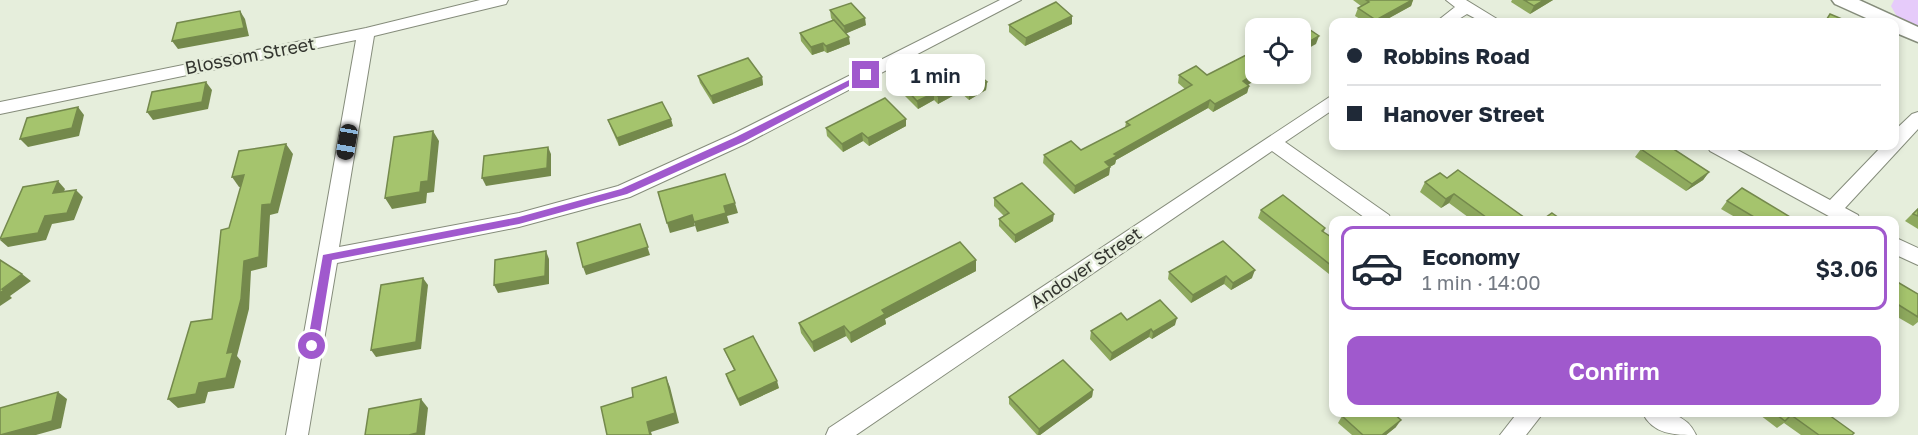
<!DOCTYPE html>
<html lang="en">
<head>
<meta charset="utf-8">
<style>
  body { margin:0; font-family:"Golos Text",sans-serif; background:#f6f6f7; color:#1f2937; height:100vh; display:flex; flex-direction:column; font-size:22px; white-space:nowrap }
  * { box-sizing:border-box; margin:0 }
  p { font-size:20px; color:#747a83 }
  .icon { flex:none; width:33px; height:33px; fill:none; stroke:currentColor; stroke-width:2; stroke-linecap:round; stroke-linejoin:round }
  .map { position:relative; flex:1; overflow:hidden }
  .panel { position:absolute; left:1329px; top:216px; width:570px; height:201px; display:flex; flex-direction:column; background:#fff; border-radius:12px; box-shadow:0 3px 9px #0003 }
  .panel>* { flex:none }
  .banner { position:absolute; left:1329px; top:18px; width:570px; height:132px; border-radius:12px; box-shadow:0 3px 9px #0003; display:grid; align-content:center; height:132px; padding:0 18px; background:#fff }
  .fabs { position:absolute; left:1245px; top:18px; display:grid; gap:12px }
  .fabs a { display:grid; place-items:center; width:66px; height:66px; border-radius:12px; background:#fff; box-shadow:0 3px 9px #0003; font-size:30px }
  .end { position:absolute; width:27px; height:27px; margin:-14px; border:8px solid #a059cd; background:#fff; box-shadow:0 0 0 3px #fff }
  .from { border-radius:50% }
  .bubble { position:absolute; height:42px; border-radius:12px; background:#fff; box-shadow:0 3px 9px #0003; font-size:20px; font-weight:600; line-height:42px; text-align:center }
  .car { position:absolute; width:18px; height:36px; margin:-18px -9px; border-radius:8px; box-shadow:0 0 4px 2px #0007; background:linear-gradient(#222 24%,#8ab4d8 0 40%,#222 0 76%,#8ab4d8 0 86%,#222 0) }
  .banner b { display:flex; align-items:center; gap:21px; height:57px; font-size:22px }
  .banner b+b { border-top:2px solid #e0e1e3 }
  .banner i { width:15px; height:15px; background:#1f2937 }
  ul { padding:10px 0 0; list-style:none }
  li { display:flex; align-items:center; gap:18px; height:84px; margin:0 12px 9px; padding:0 6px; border:3px solid transparent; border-radius:12px }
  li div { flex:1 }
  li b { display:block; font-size:22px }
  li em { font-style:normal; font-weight:600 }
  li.current { border-color:#a059cd }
  li>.icon { width:54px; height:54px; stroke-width:1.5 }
  .button { display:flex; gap:12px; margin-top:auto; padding:12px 18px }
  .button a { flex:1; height:69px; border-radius:12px; background:#a059cd; color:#fff; font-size:24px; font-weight:600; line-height:69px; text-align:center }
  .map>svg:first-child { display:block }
  .green { fill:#e6cbfa }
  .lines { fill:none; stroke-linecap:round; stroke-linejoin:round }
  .minor-casing { stroke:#858c7b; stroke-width:2 }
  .tertiary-casing { stroke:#858c7b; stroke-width:3 }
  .minor { fill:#fff; fill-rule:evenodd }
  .tertiary { fill:#fff; fill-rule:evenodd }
  .wall { fill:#8ea95e }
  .shaded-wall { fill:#74894c }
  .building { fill:#a5c46d; stroke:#74894c; stroke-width:1.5 }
  .route { fill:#a059cd }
  .labels { text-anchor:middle; stroke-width:5; stroke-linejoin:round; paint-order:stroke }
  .street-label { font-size:18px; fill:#33352f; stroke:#e6eedc }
</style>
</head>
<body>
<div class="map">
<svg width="1918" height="435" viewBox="0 0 1918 435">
  <rect width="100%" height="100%" fill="#e6eedc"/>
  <path class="green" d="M1894,0H1918V31L1900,22L1891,6Z"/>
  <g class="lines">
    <defs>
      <g id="minor">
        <path d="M480,0H508L506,4L374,36L339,247L519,213L618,186L733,134L1000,0H1021L745,144L630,197L519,227L337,263L308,435H286L356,40L0,114V102L366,28Z"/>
        <path d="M1446,0H1466L1502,22H1482L1467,14L1454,22H1436L1455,7Z"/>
        <path d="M1334,94V109L1285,142L1389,215L1391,220H1368L1272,151L856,435H826L829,428Z"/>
        <path d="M1918,112V129L1845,208L1858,215L1860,220H1836L1710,151L1707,146H1730L1830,200L1882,146H1894V131L1912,114Z"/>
        <path d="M1894,237L1918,248V265L1894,254Z"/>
        <path d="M1518,412H1544L1526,435H1500Z"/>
        <path d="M1642,412C1664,412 1686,412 1696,435C1675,435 1653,435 1642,412Z"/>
      </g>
      <path id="tertiary" d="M1832,0H1859L1918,27V42L1894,32V22H1875L1835,4Z"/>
    </defs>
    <use href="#minor" class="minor-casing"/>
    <use href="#tertiary" class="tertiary-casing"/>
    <use href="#minor" class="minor"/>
    <use href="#tertiary" class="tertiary"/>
  </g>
  <g class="wall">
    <path d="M1353,0H1413L1411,6L1382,22H1365L1355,16L1358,8L1361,6Z"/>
    <path d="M1512,0H1553L1530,14L1511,2Z"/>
    <path d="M830,10L866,25L846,33L850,44L827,53L824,51L812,55L801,41L800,33L833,21L831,18Z"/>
    <path d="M1072,16V24L1025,46L1009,32V25Z"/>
    <path d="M1256,43V74H1266L1248,84L1249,86L1247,93L1213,112L1208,108L1116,160L1115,164L1110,167L1109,175L1074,194L1043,163L1044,155L1081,150L1125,128L1126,122L1185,89L1178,83L1179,75H1207L1253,51Z"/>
    <path d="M938,75L987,82L986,90L969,100L960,92L938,104L934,100L918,109L902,93V85Z"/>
    <path d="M698,76L762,77L763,85L713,104L700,83Z"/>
    <path d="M906,119V126L869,146L863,141L843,152L827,136L826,128Z"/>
    <path d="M608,120L673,126L619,146L611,128Z"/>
    <path d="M1641,149L1709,172L1703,180L1686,191L1635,157Z"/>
    <path d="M1447,178L1528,220H1472L1449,203L1441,208L1420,192L1425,182Z"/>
    <path d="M994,198L1053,221L1015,243L999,226V219L1004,216L994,206Z"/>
    <path d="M1727,201L1795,220H1740L1721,209Z"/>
    <path d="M1918,208V229L1905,221Z"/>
    <path d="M1261,210L1325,228L1324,232L1334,271L1329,274L1258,218Z"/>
    <path d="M976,260V271L885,319L886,324L851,343L846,336L814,352L801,333L799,323Z"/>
    <path d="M1169,272L1252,278L1231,290L1224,284L1191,303L1168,279Z"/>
    <path d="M1894,280L1918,294V322L1913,326L1894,315Z"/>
    <path d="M1127,320L1175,325L1152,339L1149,337L1110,361L1090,339L1091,331Z"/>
    <path d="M724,349L779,388L740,406L728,381L726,374L734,370L727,356Z"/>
    <path d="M1093,390L1092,397L1040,435H1037L1009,404V397Z"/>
    <path d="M1756,412H1832L1829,415L1852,435H1801L1784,423L1777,428Z"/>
    <path d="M1342,416L1396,427L1386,435H1352L1338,423Z"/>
  </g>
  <g class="shaded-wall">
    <path d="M1412,0H1413L1411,6L1382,22H1375L1376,20Z"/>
    <path d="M1544,0H1553L1530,14L1534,6Z"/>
    <path d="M240,11L245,19L249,36L178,49L172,41Z"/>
    <path d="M1072,16V24L1025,46L1026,38Z"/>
    <path d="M865,18L866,25L845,34L844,26Z"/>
    <path d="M1319,36L1316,44L1300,53V47Z"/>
    <path d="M849,37L850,44L827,53L826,46Z"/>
    <path d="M823,43L824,51L812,55L811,47Z"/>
    <path d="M1256,73L1266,74L1241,89L1243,81Z"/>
    <path d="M762,77L763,85L713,104L711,96Z"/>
    <path d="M206,82L212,90L208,109L153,120L147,112Z"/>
    <path d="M987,82L986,90L969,100V92Z"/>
    <path d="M960,85V92L938,104V96Z"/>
    <path d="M1249,86L1247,93L1213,112L1215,104Z"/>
    <path d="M934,93V100L918,109L917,101Z"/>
    <path d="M1210,100L1208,108L1116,160L1115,164L1104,170L1105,162L1114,154Z"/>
    <path d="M78,107L84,115L79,136L28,147L20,139Z"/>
    <path d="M671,119L673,126L619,146L617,138Z"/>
    <path d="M906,119V126L869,146L868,138Z"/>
    <path d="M433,131L439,141L434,192L427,193L426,203L392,209L385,198L421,182Z"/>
    <path d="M862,133L863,141L843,152L842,144Z"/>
    <path d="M286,144L293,154L278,213L270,215L267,267L251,271L249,309L237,356L241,361L234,388L208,392L205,403L178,408L168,399L199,383L227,353L244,261L262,205Z"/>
    <path d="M548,147L551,154V176L486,186L482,178Z"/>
    <path d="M1110,167L1109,175L1074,194L1075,186Z"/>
    <path d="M1709,172L1703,180L1686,191L1692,184Z"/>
    <path d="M244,175L251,185L239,187L232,177Z"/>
    <path d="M58,181L65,189L60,201L53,193Z"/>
    <path d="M76,190L83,197L74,220L52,224L46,240L8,247L0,240L45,216Z"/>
    <path d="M1454,194L1449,203L1441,208L1446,199Z"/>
    <path d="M735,203L738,213L727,216L729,223L697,232L694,222L724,206Z"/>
    <path d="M1054,214L1053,221L1015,243V235Z"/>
    <path d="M692,215L695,226L670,233L667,223Z"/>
    <path d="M640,224L650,255L586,275L583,267Z"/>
    <path d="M546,251L549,259V284L498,293L494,285Z"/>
    <path d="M976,260V271L885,319L886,324L851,343L850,333L882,310Z"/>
    <path d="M1334,265V271L1329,274L1332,266Z"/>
    <path d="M1255,270L1252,278L1231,290L1233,283Z"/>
    <path d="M22,274L31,281L10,296L12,298L0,306V293L2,289Z"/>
    <path d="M1226,276L1224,284L1191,303L1193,295Z"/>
    <path d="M423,278L428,285L421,349L376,357L371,350Z"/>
    <path d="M1177,318L1175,325L1152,339L1153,332Z"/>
    <path d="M844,326L846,336L814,352L812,342Z"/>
    <path d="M1151,329L1149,337L1110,361L1112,353Z"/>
    <path d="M666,377L670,387L679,423L651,432L652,435H650L647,422Z"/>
    <path d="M777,381L779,388L740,406L738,399Z"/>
    <path d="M1093,390L1092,397L1040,435H1038L1039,429Z"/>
    <path d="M58,392L67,399L61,428L36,435H1Z"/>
    <path d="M421,399L428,408L425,435H409Z"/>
    <path d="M1401,420L1396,427L1386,435H1382Z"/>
  </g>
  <g class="building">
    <path d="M1366,0H1412L1376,20L1358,8L1369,2Z"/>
    <path d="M1524,0H1544L1534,6Z"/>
    <path d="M1056,2L1072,16L1026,38L1009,25Z"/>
    <path d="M851,3L865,18L844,26L830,10Z"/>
    <path d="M240,11L244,28L172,41L177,23Z"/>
    <path d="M1830,14L1849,22H1825Z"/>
    <path d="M1602,19L1608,22H1598Z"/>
    <path d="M834,20L849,37L826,46L823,43L811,47L800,33Z"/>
    <path d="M1300,23L1319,36L1300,47V28H1291Z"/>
    <path d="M1256,50V73L1243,81L1249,86L1215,104L1210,100L1114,154L1117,156L1105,162L1110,167L1075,186L1044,155L1071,141L1081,150L1130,125L1126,122L1192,85L1179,75L1196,66L1207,75Z"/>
    <path d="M748,58L762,77L711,96L698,76Z"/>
    <path d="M963,62L987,82L969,92L960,85L938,96L934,93L917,101L902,85L932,70L938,75Z"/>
    <path d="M206,82L202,102L147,112L152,92Z"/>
    <path d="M885,98L906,119L868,138L862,133L842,144L826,128Z"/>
    <path d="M662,102L671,119L617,138L608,120Z"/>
    <path d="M78,107L72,128L20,139L27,118Z"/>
    <path d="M433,131L428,181L421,182L420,192L385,198L394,137Z"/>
    <path d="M286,144L271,204L262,205L259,257L244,261L241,299L227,353L233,352L226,378L199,383L196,394L168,399L191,322L212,319L221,230L229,228L244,175L232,177L239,151Z"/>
    <path d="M1646,146H1669L1709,172L1692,184L1641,149Z"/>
    <path d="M548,147L547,168L482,178L484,156Z"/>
    <path d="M1458,170L1528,220H1490L1454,194L1446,199L1425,182L1440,173L1447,178Z"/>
    <path d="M725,174L735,203L724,206L726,213L694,222L692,215L667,223L658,192Z"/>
    <path d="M58,181L53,193L76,190L67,213L45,216L38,233L0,239L23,187Z"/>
    <path d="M1022,183L1054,214L1015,235L999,219L1009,213L994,198Z"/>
    <path d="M1742,188L1795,220H1759L1727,201Z"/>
    <path d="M1283,195L1325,228L1322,231L1334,239V265L1332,266L1261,210Z"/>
    <path d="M1918,209V216L1913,214Z"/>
    <path d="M1552,213L1562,220H1542Z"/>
    <path d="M640,224L648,247L583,267L577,243Z"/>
    <path d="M1223,241L1255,270L1233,283L1226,276L1193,295L1169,272Z"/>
    <path d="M960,242L976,260L882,310L885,314L850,333L844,326L812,342L799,323Z"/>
    <path d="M546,251L545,276L494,285L495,260Z"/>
    <path d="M0,260L22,274L2,289L4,290L0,293Z"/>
    <path d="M423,278L416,342L371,350L381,285Z"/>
    <path d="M1894,280L1918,294V317L1894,302Z"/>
    <path d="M1160,300L1177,318L1153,332L1151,329L1112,353L1091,331L1121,313L1127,320Z"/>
    <path d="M753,336L777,381L738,399L726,374L735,370L724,349Z"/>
    <path d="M1063,360L1093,390L1039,429L1009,397Z"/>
    <path d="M666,377L675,413L647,422L650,435H607L601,407L633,397L632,388Z"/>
    <path d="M58,392L52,421L0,435V408Z"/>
    <path d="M421,399L417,433L409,435H365L369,409Z"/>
    <path d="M1346,412H1392L1401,420L1382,435H1363L1342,416Z"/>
    <path d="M1773,412H1832L1829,415L1854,433L1852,435H1819L1791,415L1785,421Z"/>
  </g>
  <path class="route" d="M863,73L870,75L743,142L627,194L519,224L332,260L318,346L312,351L307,346L323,255L519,217L621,189L736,137Z"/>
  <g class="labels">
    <g class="street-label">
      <text transform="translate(250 56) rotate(-11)" y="6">Blossom Street</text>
      <text transform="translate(1086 268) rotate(-34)" y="6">Andover Street</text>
    </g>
  </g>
</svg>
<div class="fabs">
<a><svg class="icon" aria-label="locate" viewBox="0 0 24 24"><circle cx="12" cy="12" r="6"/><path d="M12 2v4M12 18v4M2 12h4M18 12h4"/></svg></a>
</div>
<i class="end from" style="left:312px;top:346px"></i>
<i class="end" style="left:866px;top:75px"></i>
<div class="bubble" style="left:886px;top:54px;width:99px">1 min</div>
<i class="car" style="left:347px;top:142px;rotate:190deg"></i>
<div class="banner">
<b><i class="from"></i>Robbins Road</b>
<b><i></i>Hanover Street</b>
</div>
<section class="panel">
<ul>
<li class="current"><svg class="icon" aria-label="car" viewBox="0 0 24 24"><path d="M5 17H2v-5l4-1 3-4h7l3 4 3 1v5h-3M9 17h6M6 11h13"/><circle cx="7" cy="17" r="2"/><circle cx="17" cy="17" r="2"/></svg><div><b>Economy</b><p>1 min · 14:00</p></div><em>$3.06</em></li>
</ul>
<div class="button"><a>Confirm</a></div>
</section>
</div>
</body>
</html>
